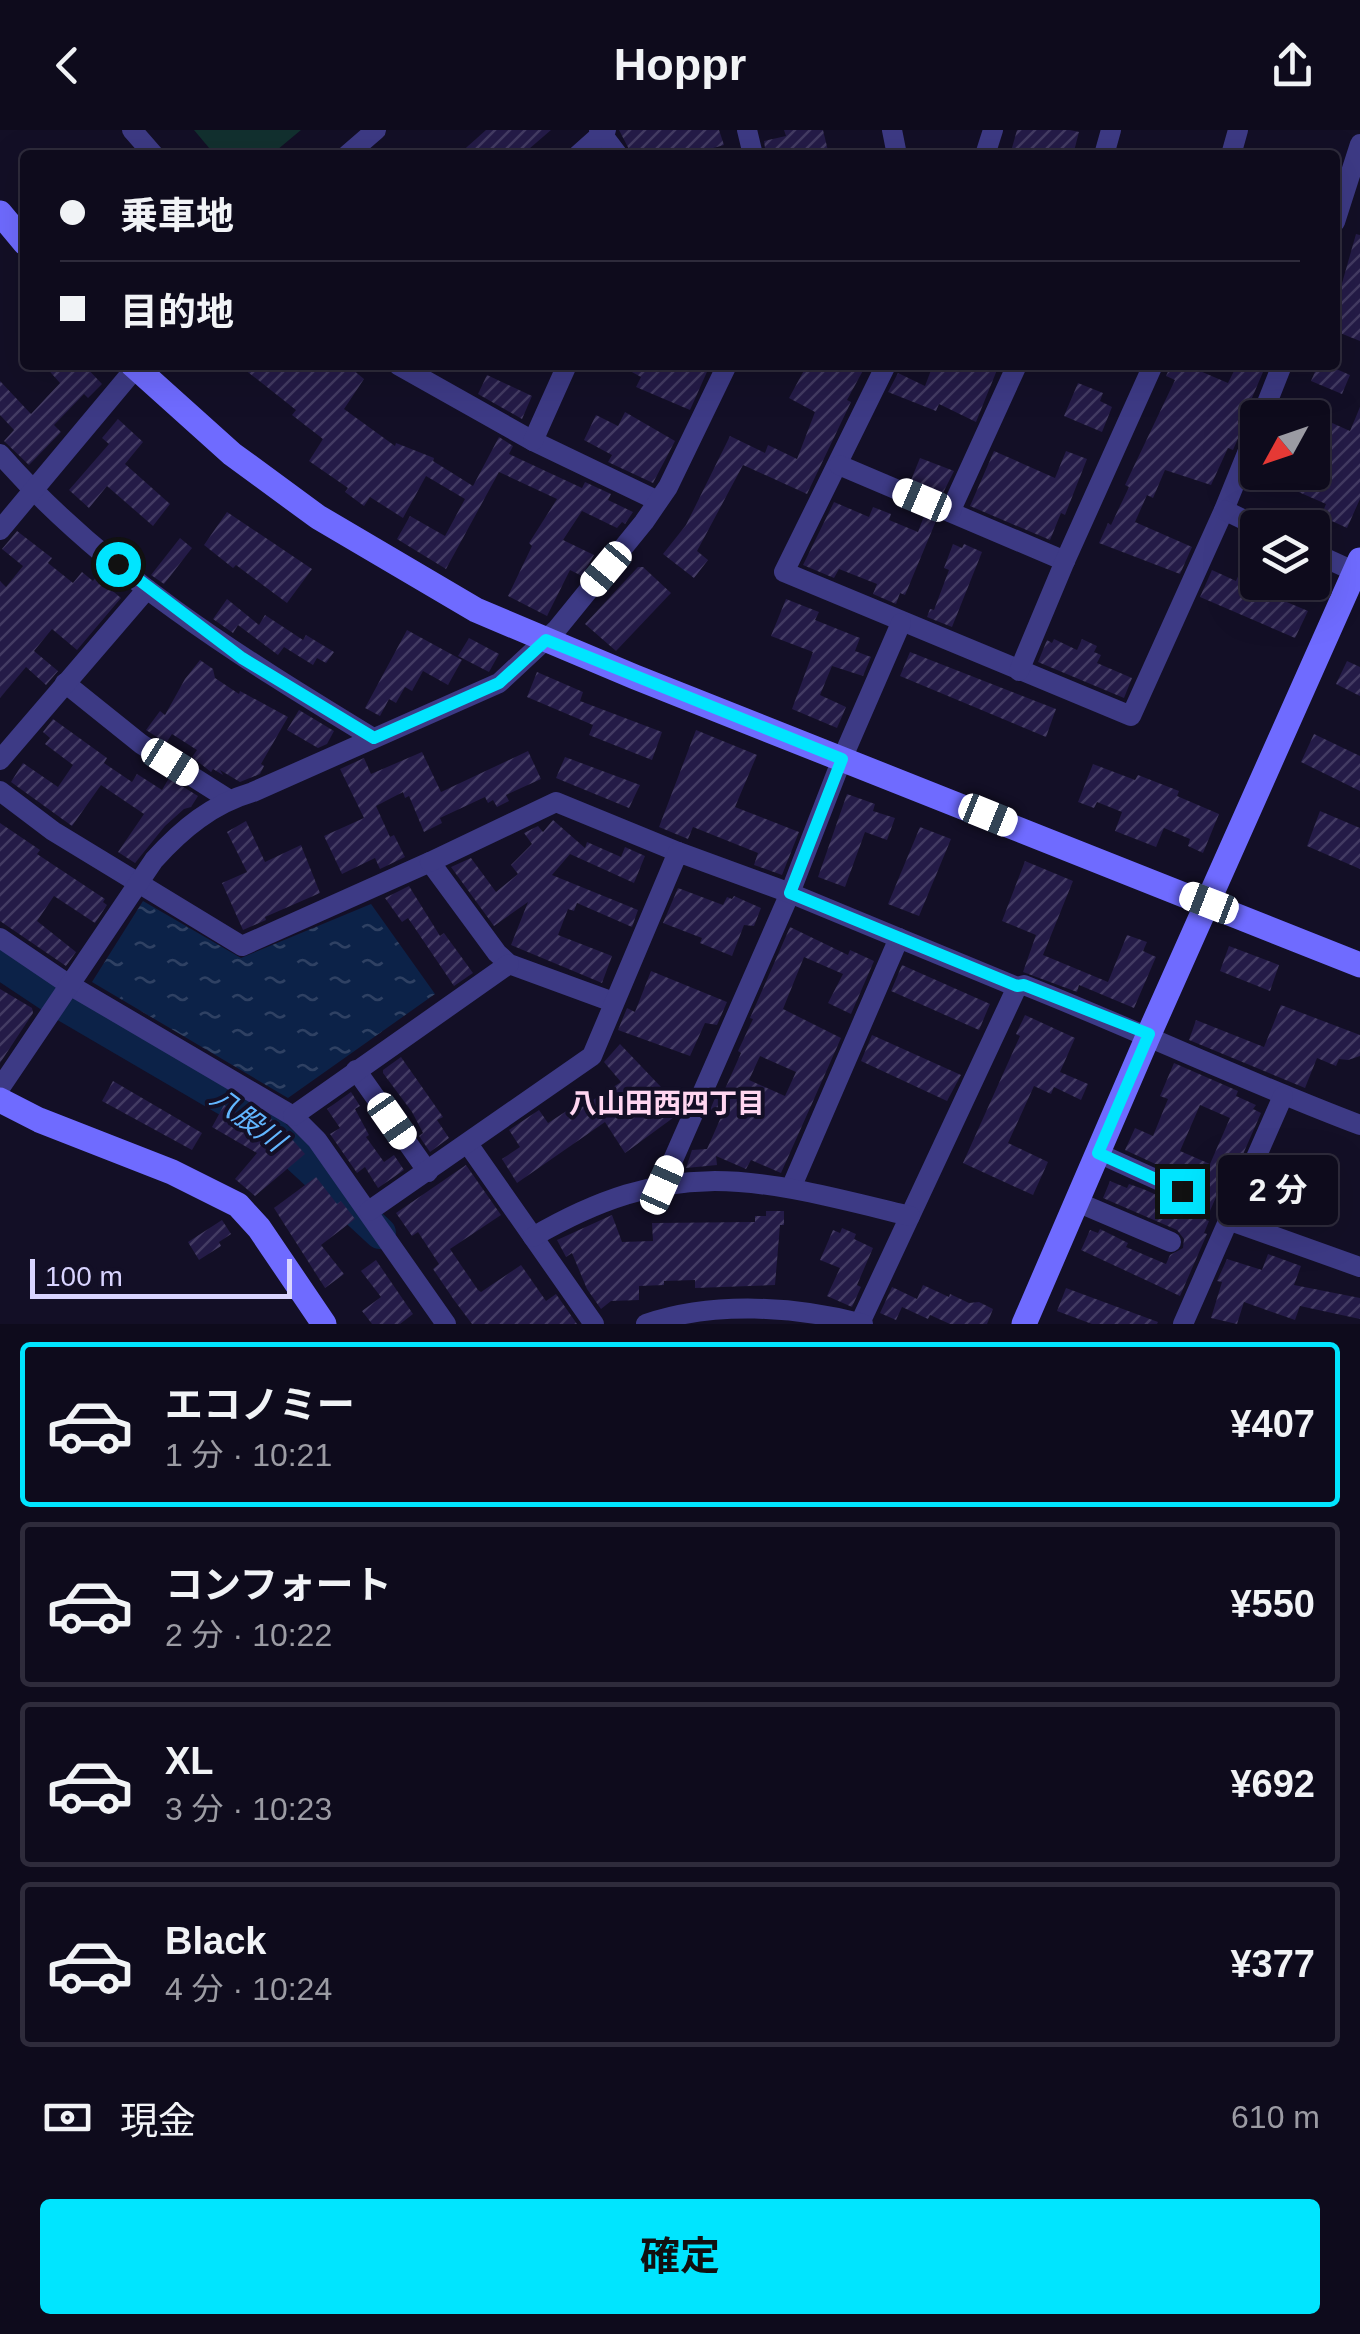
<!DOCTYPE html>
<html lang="ja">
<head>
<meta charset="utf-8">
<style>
  body { margin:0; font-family:Arial,"Noto Sans JP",sans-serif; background:#1c1929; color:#f1f3f6; height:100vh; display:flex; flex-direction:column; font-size:38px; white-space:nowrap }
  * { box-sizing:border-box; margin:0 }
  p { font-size:32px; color:#9b9ba3 }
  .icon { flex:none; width:55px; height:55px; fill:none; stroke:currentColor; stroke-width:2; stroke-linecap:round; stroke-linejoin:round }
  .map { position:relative; height:1194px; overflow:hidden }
  .sheet { display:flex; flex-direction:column; background:#0e0b1c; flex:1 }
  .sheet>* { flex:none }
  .guide { position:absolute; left:20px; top:20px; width:1320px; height:220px; border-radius:10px; box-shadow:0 10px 40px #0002,0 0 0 2px #2e2b3b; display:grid; align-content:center; height:220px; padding:0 40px; background:#0e0b1c }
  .needle { width:65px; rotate:230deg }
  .buttons { position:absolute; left:1240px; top:270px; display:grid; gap:20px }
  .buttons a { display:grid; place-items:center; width:90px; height:90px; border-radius:10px; background:#0e0b1c; box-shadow:0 10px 40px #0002,0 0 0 2px #2e2b3b; font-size:50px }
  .scale { position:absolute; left:30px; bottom:25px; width:262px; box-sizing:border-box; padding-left:10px; border:5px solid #d9d4ff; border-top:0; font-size:28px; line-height:35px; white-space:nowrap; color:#d9d4ff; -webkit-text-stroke:8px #130f26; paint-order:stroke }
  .end { position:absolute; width:45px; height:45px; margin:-22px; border:12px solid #00e5ff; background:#111; box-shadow:0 0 0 5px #111 }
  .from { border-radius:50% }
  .bubble { position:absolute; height:70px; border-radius:10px; background:#0e0b1c; box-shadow:0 10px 40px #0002,0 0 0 2px #2e2b3b; font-size:32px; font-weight:700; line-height:70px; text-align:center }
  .car { position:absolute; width:30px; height:60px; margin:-30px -15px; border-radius:12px; box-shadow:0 0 8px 2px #0007; background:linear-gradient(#fff 24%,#345 0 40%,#fff 0 76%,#345 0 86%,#fff 0) }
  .guide b { display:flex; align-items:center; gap:35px; height:95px; font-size:38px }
  .guide b+b { border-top:2px solid #2e2b3b }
  .guide i { width:25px; height:25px; background:#f1f3f6 }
  ul { padding:18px 0 0; list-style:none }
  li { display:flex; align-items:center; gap:30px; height:165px; margin:0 20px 15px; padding:0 20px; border:5px solid #2e2b3b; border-radius:10px }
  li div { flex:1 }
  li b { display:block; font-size:38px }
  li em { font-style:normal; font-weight:700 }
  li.on { border-color:#00e5ff }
  li>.icon { width:90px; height:90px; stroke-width:1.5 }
  .pay { display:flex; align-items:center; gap:25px; height:110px; padding:0 40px; font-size:38px }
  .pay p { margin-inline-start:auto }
  .cta { display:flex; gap:20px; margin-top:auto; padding:20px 40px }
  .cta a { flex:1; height:115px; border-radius:10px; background:#00e5ff; color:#111; font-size:40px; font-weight:700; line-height:115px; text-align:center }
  header { display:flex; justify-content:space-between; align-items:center; height:130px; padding:0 40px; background:#0e0b1c; font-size:45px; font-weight:700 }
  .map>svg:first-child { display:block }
  .grass { fill:#12302f }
  .water { fill:url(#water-ripples) }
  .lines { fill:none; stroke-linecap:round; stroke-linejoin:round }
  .river { stroke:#0c2248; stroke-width:32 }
  .building { fill:url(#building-hatch); fill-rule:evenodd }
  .street { stroke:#3d3a85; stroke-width:20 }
  .secondary { stroke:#6f6bff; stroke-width:25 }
  .route { stroke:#00e5ff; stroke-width:12 }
  .labels { text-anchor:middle; stroke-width:8; stroke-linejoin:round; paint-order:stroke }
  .neighbourhood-label { font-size:28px; font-weight:bold; fill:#ffd6f0; stroke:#130f26 }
  .water-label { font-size:28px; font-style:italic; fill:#62b6ff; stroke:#130f26 }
</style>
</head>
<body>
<header><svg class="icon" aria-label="back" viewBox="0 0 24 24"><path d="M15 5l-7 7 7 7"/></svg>Hoppr<svg class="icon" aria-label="share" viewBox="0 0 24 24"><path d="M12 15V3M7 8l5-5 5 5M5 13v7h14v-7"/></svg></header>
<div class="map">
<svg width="1360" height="1194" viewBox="0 0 1360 1194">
  <defs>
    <pattern id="water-ripples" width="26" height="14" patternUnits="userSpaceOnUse" patternTransform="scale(2.5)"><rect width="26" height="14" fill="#0c2248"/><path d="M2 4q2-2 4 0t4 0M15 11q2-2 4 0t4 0" fill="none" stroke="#2f4163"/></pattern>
    <pattern id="building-hatch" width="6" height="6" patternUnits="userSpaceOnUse" patternTransform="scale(2.5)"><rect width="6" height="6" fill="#241b47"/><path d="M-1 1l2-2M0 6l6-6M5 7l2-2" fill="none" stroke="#433b63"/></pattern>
  </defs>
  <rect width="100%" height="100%" fill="#130f26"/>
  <path class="grass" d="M194,0H301L271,25H215Z"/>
  <path class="water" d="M143,771L241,828L371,774L435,864L288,968L92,852Z"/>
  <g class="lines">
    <path class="river" d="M0,833L60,873L255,987L380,1103"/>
  </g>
  <g class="building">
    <path d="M486,0H551L522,25H458Z"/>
    <path d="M619,0H719L724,15L688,25H632Z"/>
    <path d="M784,0H823L829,25H766L764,11L786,6Z"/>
    <path d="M1017,0H1070L1079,2L1073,25H1010Z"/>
    <path d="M1356,104L1360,105V211L1335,201V178Z"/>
    <path d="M44,235H84L102,254L88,268L84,264L54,295L61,302L29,335L4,311L14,300L0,285V251L31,284L60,253Z"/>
    <path d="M239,235H347L364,249L344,279L395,316L396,313L434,328L433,331L473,356L499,307L513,316L509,324L582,358L585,352L611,364L608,370L633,382L625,394L622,392L617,398L582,381L563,410L594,425L582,446L570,440L547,486L508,466L532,416L529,413L557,369L499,342L446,439L397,409L410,386L445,406L465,369L426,346L403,388L370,367L364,376L345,362L348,358L309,331L323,309L292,285L296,280Z"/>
    <path d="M619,235H710L690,280L636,257L641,247Z"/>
    <path d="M807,235H866L847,270L851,272L807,364L743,335L697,421L708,430L694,448L663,424L686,395L730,306L765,323L768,315L797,329L815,282L789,268Z"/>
    <path d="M933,235H999L976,292L939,274L936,281L888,262L898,243L925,256Z"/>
    <path d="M1171,235H1186L1228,253L1237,235H1266L1240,296L1243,297L1233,320L1228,318L1211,355L1165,340L1153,368L1147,365L1135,392L1192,417L1180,444L1099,413L1108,393L1111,395L1129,357L1125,355L1175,250L1166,246Z"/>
    <path d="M1318,235H1327L1350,245L1342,264L1311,251Z"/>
    <path d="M487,245L532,266L522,289L478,264Z"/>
    <path d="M1078,253L1103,263L1100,271L1112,277L1102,302L1064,286Z"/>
    <path d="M1283,271L1350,301L1360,277V369L1347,398L1321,386L1326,374L1278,353L1275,358L1252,348L1254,342H1312V288H1276Z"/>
    <path d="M625,282L675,311L653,353L608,332L612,325L584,310L596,285L618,296Z"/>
    <path d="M118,289L143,312L125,334L170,374L153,396L107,356L89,378L69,360L109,314L102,308Z"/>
    <path d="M994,321L1055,348L1066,321L1087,329L1065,385L1061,383L1050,410L970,376Z"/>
    <path d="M920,328L954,341L943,363L911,350Z"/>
    <path d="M834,372L869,387L873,377L891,384L889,390L918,402L924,386L936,391L905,465L900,463L896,474L873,464L877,454L839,439L834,448L803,435Z"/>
    <path d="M227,382L312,439L287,473L236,435L233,438L204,415Z"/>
    <path d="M17,401L52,428L48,433L73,453L82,442L93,451L96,447L121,468L77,520L52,499L34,521L58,541L46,555L26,537L0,568V451L6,457L23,436L2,419Z"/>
    <path d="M180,408L192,418L164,454L151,445Z"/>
    <path d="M1254,410L1258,411V460L1308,481L1295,508L1200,467L1212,440L1236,451Z"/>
    <path d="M953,414L962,418L964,414L982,422L952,497L927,487L930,479L934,480L949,440L944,438Z"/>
    <path d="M638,437H643L671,463L616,521L585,494Z"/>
    <path d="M227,469L259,495L265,485L303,510L306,505L334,522L326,533L317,528L313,535L284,517L278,525L238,495L233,503L213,489Z"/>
    <path d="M786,469L819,482L815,490L860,508L855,521L871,527L863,546L832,536L820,565L846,577L837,598L792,579L813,522L771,506Z"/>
    <path d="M407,500L462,530L448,555L423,541L412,561L405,557L396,573L389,569L380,586L365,578Z"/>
    <path d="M469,508L499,524L489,542L458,526Z"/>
    <path d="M1054,509L1077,520L1082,509L1097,516L1094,522L1101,525L1097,533L1132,548L1124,568L1038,532L1047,510L1052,513Z"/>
    <path d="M910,522L1056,579L1046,607L900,546Z"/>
    <path d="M200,530L213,539L215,548L239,564L240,561L288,587L261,634L264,636L260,644L240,652L220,640L223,645L213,639L211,642L192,627L197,620L172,604L166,613L146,600L160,581L165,585L185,549Z"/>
    <path d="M1347,531L1360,537V566L1336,554Z"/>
    <path d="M537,542L583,562L580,571L662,602L652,630L589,605L593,595L527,567Z"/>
    <path d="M299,580L334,601L327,614L318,618L287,600Z"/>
    <path d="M53,589L107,628L104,633L132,652L137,644L162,660L169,648L198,666L191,677L184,679L165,696L135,733L118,722L144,684L101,655L72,696L11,652L23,633L58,657L73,635L45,614L50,608L43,602Z"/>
    <path d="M696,600L757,625L735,677L799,702L782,745L754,735L758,723L693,697L688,709L659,697Z"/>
    <path d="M1314,604L1360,626V661L1301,632Z"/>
    <path d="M528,621L541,649L506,665L509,671L497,677L493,670L488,673L485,667L440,688L442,693L424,702L409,666L405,668L403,662L376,676L390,707L394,705L405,727L380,739L375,728L342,744L324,706L364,688L340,639L364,628L371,644L422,622L441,662Z"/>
    <path d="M565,627L640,655L629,678L556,648Z"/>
    <path d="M1093,634L1135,650L1138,645L1179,661L1177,666L1219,684L1203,723L1188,716L1190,709L1164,698L1156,717L1115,701L1122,682L1097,672L1094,678L1078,672Z"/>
    <path d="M847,664L875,674L873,681L895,688L887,710L865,702L845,757L818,747Z"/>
    <path d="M1320,681L1360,698V739L1307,716Z"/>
    <path d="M553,690L585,718L587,712L621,727L625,717L645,726L634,753L570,724L552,745L638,780L632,797L577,773L574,781L568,779L558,805L612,826L602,853L511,815L528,772L494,796L451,737L471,728L496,762L518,744L511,735L532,714L524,703L538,696L543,702Z"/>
    <path d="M246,691L265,732L301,715L320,763L265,787L266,790L243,800L222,753L247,742L227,702Z"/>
    <path d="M0,693L40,720L37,724L105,769L103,772L107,775L95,793L54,766L37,791L76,822L66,836L0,791Z"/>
    <path d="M920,697L951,709L919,786L888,774Z"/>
    <path d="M1025,731L1073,751L1043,825L1108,852L1127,805L1147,812L1143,821L1156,827L1134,878L1079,855L1077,862L1023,842L1036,805L1002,791Z"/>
    <path d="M409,756L440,806L444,803L473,843L454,856L408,788L402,792L385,768Z"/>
    <path d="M678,758L723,775L727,767L732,769L734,766L761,778L754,796L744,795L732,826L700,813L702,808L663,793Z"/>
    <path d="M790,797L848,825L850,820L874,831L851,884L828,873L843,844L804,827L783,879L841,908L814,969L781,1043L751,1030L746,1039L716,1026L717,1035L686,1038L692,1020L707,1019L722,985L710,980L715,968L720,970L741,923L738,921L753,889L750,888ZM760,926L796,942L785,966L749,950Z"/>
    <path d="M1229,816L1279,835L1270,861L1220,841Z"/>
    <path d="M902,835L990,874L979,900L891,861Z"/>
    <path d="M651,841L727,872L717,895L705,893L690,926L618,900L627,878L635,882Z"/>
    <path d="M0,859L32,878L33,883L0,933Z"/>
    <path d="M1281,875L1360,905V926L1348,930L1339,929L1336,936L1317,928L1305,958L1189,910L1196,890L1264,917Z"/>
    <path d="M1025,885L1075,908L1060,942L1088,954L1081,970L1054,957L1051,964L1034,956L1008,1013L1048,1032L1033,1065L963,1033L1020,906L1016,904Z"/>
    <path d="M872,905L961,945L947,971L861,931Z"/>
    <path d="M620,914L681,978L677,985L625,1023L605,992L517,1053L502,1029L520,1017L509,1000L539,980L548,993L579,973L582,977L621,952L604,932Z"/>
    <path d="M401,927L443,987L437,990L449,1008L430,1022L419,1006L423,1003L412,982L383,943V940Z"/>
    <path d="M1174,933L1238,961L1236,966L1256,975L1253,979L1261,983L1237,1038L1231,1035L1223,1051L1206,1090L1209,1091L1204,1103L1207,1104L1180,1166L1081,1120L1090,1100L1098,1103L1100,1099L1128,1113L1126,1117L1166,1134L1170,1125L1183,1118L1184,1109L1177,1100L1103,1068L1110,1051L1127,1058L1129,1054L1143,1059L1177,1074L1189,1073L1194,1068L1195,1059L1188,1049L1125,1020L1135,998L1153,1006L1168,969L1160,966ZM1200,975L1230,988L1210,1034L1180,1021Z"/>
    <path d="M113,951L202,1003L192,1020L102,971Z"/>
    <path d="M351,962L360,976L355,979L369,1005L366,1007L384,1032L394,1025L404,1040L378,1058L365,1037L357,1043L330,1004L340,998L327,979Z"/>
    <path d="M224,975L264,998L271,989L292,1005L291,1008L305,1024L255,1066L235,1049L257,1023L212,997Z"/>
    <path d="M466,1035L501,1085L450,1119L478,1160L481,1162L521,1135L546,1171L556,1164L577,1194H472L454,1170L433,1139L439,1134L418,1102L412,1106L396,1083Z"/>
    <path d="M316,1047L337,1074L341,1071L355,1089L321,1115L344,1144L325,1158L274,1078Z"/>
    <path d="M766,1081H784V1095H780L775,1155L695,1158V1150L664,1151V1155L639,1156V1170L611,1171L601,1179L587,1159L572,1123L566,1127L557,1110L612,1085L622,1112L653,1111L652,1093L755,1092V1086H766Z"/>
    <path d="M222,1090L231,1104L219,1112L221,1116L199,1130L188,1112Z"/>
    <path d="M842,1098L856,1104L854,1109L873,1118L857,1155L861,1157L852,1177L827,1166L840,1138L820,1130L833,1100L840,1103Z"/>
    <path d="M1268,1124L1301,1136L1294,1155L1360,1168V1189L1300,1176L1295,1190L1244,1172L1237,1194L1211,1188L1222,1152L1217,1151L1227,1129L1262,1140Z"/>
    <path d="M376,1130L413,1184L400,1194H372L362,1181L381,1167L361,1141Z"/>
    <path d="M923,1155L949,1167L950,1164L969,1173L979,1172L993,1179L987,1194H950L930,1185L928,1189L902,1177L896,1190L880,1183L892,1157L917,1169Z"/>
    <path d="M1066,1158L1158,1192L1157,1194H1092L1057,1181Z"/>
  </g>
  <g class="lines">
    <g class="street">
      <path d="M132,0L154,25"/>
      <path d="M599,0L618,25"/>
      <path d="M747,0L753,25"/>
      <path d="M892,0L897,25"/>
      <path d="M347,25L376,0"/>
      <path d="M578,25L606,0"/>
      <path d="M985,25L993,0"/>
      <path d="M1104,25L1111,0"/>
      <path d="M1231,25L1238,0"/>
      <path d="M1335,92L1360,14"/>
      <path d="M398,235L533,311L658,371"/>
      <path d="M886,235L784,442L1131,586L1224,380L1258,296"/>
      <path d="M1261,288L1282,235"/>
      <path d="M533,311L567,235"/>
      <path d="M0,324C104,443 240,527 373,608"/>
      <path d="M839,335L1065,431"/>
      <path d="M1224,380L1261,398"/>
      <path d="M950,382L1017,235"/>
      <path d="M0,400L138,235"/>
      <path d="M1312,422L1360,444"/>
      <path d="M1019,541L1065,431L1153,235"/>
      <path d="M65,553L141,614L228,669"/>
      <path d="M0,630L147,459"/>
      <path d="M0,661L53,701L242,816L430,732L497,823L509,834L613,872"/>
      <path d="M430,732L556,672L678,722"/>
      <path d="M0,808L68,854L293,986L317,1010L446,1194"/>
      <path d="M1017,857L1024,855C1137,900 1246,952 1360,995"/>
      <path d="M356,940L428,1042"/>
      <path d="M0,958L154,730C182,699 212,674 253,662L499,553L557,499L644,392L668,357L727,235"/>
      <path d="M293,986L509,834"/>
      <path d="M468,1014L594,1194"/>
      <path d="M1098,1023L1182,1061"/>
      <path d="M662,1055L790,763L842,629L901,493"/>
      <path d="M791,1058L899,808"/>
      <path d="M1077,1072L1171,1112"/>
      <path d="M369,1081L592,926L678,722L790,763L1017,857L860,1193"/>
      <path d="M1228,1090L1360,1137"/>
      <path d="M533,1107C677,1023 758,1049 910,1086"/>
      <path d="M646,1194C713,1171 796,1176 863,1194"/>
      <path d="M1183,1194L1283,966"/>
    </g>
    <g class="secondary">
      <path d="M0,83L25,113"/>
      <path d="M133,235L232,324L318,387L476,480L635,547L1360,835"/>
      <path d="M0,970L39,990L172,1042L238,1075L259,1098L324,1194"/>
      <path d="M1024,1194L1149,904L1360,430"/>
    </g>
  </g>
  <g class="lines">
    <path class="route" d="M118,434L242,528L374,608L499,553L546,510L842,629L790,763L1017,856L1024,855L1149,904L1098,1023L1182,1061"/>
  </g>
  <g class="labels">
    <g class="neighbourhood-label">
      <text x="667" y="983">八山田西四丁目</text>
    </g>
    <g class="water-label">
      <text transform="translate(248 989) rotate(37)" y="10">八股川</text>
    </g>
  </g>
</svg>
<div class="buttons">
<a><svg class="needle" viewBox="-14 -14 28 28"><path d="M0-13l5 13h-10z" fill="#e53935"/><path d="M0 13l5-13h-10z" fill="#9b9ba3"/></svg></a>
<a><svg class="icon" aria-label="layers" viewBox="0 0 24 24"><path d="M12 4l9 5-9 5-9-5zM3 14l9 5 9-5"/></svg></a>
</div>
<div class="scale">100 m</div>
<i class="end from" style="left:118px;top:434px"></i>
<i class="end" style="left:1182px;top:1061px"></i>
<div class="bubble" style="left:1218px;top:1025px;width:120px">2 分</div>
<i class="car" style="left:922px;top:370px;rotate:293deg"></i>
<i class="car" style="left:606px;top:439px;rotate:220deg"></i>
<i class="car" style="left:170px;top:632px;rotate:122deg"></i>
<i class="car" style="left:988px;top:685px;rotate:112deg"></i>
<i class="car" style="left:1209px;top:773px;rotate:291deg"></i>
<i class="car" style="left:392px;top:991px;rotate:145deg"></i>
<i class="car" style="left:662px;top:1055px;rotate:24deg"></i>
<div class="guide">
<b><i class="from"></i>乗車地</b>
<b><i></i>目的地</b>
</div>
</div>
<section class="sheet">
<ul>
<li class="on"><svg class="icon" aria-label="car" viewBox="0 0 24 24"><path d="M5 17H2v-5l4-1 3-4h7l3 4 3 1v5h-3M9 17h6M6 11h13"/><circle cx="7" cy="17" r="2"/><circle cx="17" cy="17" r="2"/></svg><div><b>エコノミー</b><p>1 分 · 10:21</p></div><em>¥407</em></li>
<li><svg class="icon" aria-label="car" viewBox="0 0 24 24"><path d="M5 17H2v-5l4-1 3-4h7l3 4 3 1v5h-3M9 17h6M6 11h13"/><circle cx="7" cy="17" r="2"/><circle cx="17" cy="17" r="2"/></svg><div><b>コンフォート</b><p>2 分 · 10:22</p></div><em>¥550</em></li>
<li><svg class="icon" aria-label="car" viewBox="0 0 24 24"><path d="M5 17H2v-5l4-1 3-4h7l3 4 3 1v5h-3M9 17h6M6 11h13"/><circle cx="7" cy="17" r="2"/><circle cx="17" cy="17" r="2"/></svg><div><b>XL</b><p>3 分 · 10:23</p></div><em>¥692</em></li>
<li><svg class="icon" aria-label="car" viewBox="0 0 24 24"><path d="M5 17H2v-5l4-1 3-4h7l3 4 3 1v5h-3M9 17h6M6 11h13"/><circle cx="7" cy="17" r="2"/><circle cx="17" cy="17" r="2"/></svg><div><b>Black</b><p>4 分 · 10:24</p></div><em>¥377</em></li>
</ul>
<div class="pay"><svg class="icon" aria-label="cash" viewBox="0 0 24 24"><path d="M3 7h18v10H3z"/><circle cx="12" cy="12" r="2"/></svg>現金<p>610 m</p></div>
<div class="cta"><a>確定</a></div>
</section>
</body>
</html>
